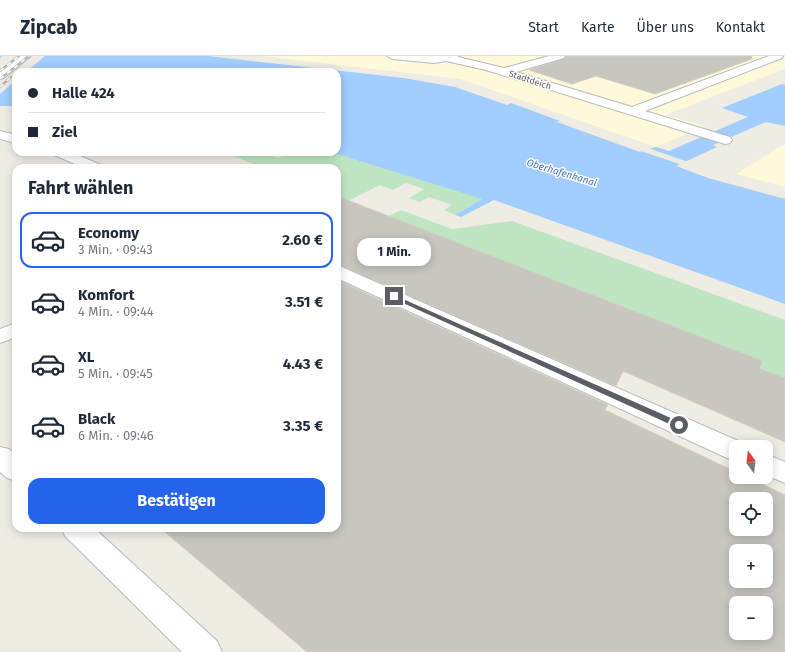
<!DOCTYPE html>
<html lang="de">
<head>
<meta charset="utf-8">
<style>
  body { margin:0; font-family:"Fira Sans",sans-serif; background:#f2f2f3; color:#1f2937; height:100vh; display:flex; flex-direction:column; font-size:15px; white-space:nowrap }
  * { box-sizing:border-box; margin:0 }
  p { font-size:13px; color:#747a83 }
  .icon { flex:none; width:22px; height:22px; fill:none; stroke:currentColor; stroke-width:2; stroke-linecap:round; stroke-linejoin:round }
  .map { position:relative; flex:1; overflow:hidden }
  .drawer { position:absolute; left:12px; top:108px; width:329px; height:368px; display:flex; flex-direction:column; background:#fff; border-radius:12px; box-shadow:0 2px 10px #0003 }
  .drawer>* { flex:none }
  .hud { position:absolute; left:12px; top:12px; width:329px; height:88px; border-radius:12px; box-shadow:0 2px 10px #0003; display:grid; align-content:center; height:88px; padding:0 16px; background:#fff }
  .needle { width:26px; rotate:345deg }
  .fabs { position:absolute; left:729px; top:384px; display:grid; gap:8px }
  .fabs a { display:grid; place-items:center; width:44px; height:44px; border-radius:8px; background:#fff; box-shadow:0 2px 10px #0003; font-size:20px }
  .end { position:absolute; width:18px; height:18px; margin:-9px; border:5px solid #5b5e64; background:#fff; box-shadow:0 0 0 2px #fff }
  .from { border-radius:50% }
  .bubble { position:absolute; height:28px; border-radius:12px; background:#fff; box-shadow:0 2px 10px #0003; font-size:13px; font-weight:700; line-height:28px; text-align:center }
  .hud b { display:flex; align-items:center; gap:14px; height:38px; font-size:15px }
  .hud b+b { border-top:1px solid #e0e1e3 }
  .hud i { width:10px; height:10px; background:#1f2937 }
  ul { padding:0; list-style:none }
  li { display:flex; align-items:center; gap:12px; height:56px; margin:0 8px 6px; padding:0 8px; border:2px solid transparent; border-radius:12px }
  li div { flex:1 }
  li b { display:block; font-size:15px }
  li em { font-style:normal; font-weight:700 }
  li.on { border-color:#2563eb }
  li>.icon { width:36px; height:36px; stroke-width:1.5 }
  h2 { padding:0 16px; font-size:18px; line-height:48px }
  .action { display:flex; gap:8px; margin-top:auto; padding:8px 16px }
  .action a { flex:1; height:46px; border-radius:12px; background:#2563eb; color:#fff; font-size:16px; font-weight:700; line-height:46px; text-align:center }
  header { display:flex; align-items:center; gap:24px; box-sizing:border-box; height:56px; padding:0 20px; background:#fff; border-bottom:1px solid #e0e1e3 }
  header strong { font-size:19px }
  nav { display:flex; gap:22px; margin-inline-start:auto; font-size:14px }
  .map>svg:first-child { display:block }
  .commercial { fill:#fef9d8 }
  .green { fill:#bfe6c3 }
  .water { fill:#a2cdff }
  .pier { fill:#eeece3 }
  .building { fill:#c9c6c0; stroke:#d3cfc1; fill-rule:evenodd }
  .lines { fill:none; stroke-linecap:round; stroke-linejoin:round }
  .minor-casing { stroke:#b8babf; stroke-width:2 }
  .minor { fill:#fff; fill-rule:evenodd }
  .rail-casing { stroke:#b4b5b5; stroke-width:2.5 }
  .rail { stroke:#fff; stroke-width:1.5; stroke-dasharray:4.5; stroke-linecap:butt }
  .route { fill:#5b5e64 }
  .labels { text-anchor:middle; stroke-width:3; stroke-linejoin:round; paint-order:stroke }
  .far-street-label { font-size:9px; fill:#5b5e64; stroke:#fff }
  .far-water-label { font-size:10px; font-style:italic; fill:#4375c3; stroke:#fff }
</style>
</head>
<body>
<header>
<strong>Zipcab</strong>
<nav><a>Start</a><a>Karte</a><a>Über uns</a><a>Kontakt</a></nav>
</header>
<div class="map">
<svg width="785" height="596" viewBox="0 0 785 596">
  <rect width="100%" height="100%" fill="#eeece3"/>
  <g class="commercial">
    <path d="M261,0H785V13L665,59L705,70L656,91L460,23Z"/>
    <path d="M785,89V131L736,118L779,91Z"/>
  </g>
  <g class="green">
    <path d="M223,96H262L278,102L292,96H330L483,143L455,159L444,154L452,149L429,141L420,146L409,142L424,133L406,127L393,134L380,129L348,145L337,140V112H264Z"/>
    <path d="M401,154L452,173L512,165L785,264V322L389,160Z"/>
  </g>
  <path class="water" d="M0,0H208L404,22L455,31L507,49L511,47L560,65L557,66L640,96L656,91L669,95L748,61L722,52L782,28L785,29V70L766,66L713,89L717,91L676,110L708,122L785,143V248L494,144L461,161L455,159L482,143L330,96H337V16H16V50H0Z"/>
  <g class="pier">
    <path d="M2,0H45L26,16H16V24L0,38V2Z"/>
    <path d="M648,92L688,106L682,109L641,95Z"/>
  </g>
  <g class="building">
    <path d="M566,0H751L752,3L655,38L596,20L572,28L529,14L564,3Z"/>
    <path d="M337,140L763,305L759,312L785,322V386L623,315L616,330L337,208Z"/>
    <path d="M337,224L608,349L605,354L736,416V421H747L785,439V596H307L160,472H337ZM736,443H766V473H736ZM736,495H766V525H736ZM736,547H766V577H736Z"/>
  </g>
  <g class="lines">
    <defs>
      <g id="minor">
        <path d="M20,0H31L4,22L0,23V15Z"/>
        <path d="M387,0H459L458,1L504,12L549,0H565L564,2L516,16L632,51L769,0H783L782,2L645,55L730,81L732,84L730,87L725,88L486,14L446,5L434,7L392,3Z"/>
        <path d="M0,75L16,79V87L0,83Z"/>
        <path d="M52,96H71L101,109L103,112H84L54,99Z"/>
        <path d="M337,209L745,388L747,391H736V404L727,402L337,222Z"/>
        <path d="M16,267V281L0,287V273Z"/>
        <path d="M0,391L9,393L16,399V425L7,422L0,416Z"/>
        <path d="M766,398L785,406V427L766,419Z"/>
        <path d="M61,472H94L217,585L222,596H182L65,480Z"/>
      </g>
    </defs>
    <use href="#minor" class="minor-casing"/>
    <use href="#minor" class="minor"/>
    <defs>
      <g id="rail">
        <path d="M0,15L19,0"/>
        <path d="M0,23L29,0"/>
        <path d="M0,31L11,21"/>
      </g>
    </defs>
    <use href="#rail" class="rail-casing"/>
    <use href="#rail" class="rail"/>
  </g>
  <path class="route" d="M394,239L682,367L683,369L679,372L676,371L392,242L391,240Z"/>
  <g class="labels">
    <g class="far-street-label">
      <text transform="translate(530 24) rotate(18)" y="3">Stadtdeich</text>
    </g>
    <g class="far-water-label">
      <text transform="translate(562 116) rotate(17)" y="4">Oberhafenkanal</text>
    </g>
  </g>
</svg>
<div class="fabs">
<a><svg class="needle" viewBox="-14 -14 28 28"><path d="M0-13l5 13h-10z" fill="#e53935"/><path d="M0 13l5-13h-10z" fill="#747a83"/></svg></a>
<a><svg class="icon" aria-label="locate" viewBox="0 0 24 24"><circle cx="12" cy="12" r="6"/><path d="M12 2v4M12 18v4M2 12h4M18 12h4"/></svg></a>
<a>+</a>
<a>−</a>
</div>
<i class="end from" style="left:679px;top:369px"></i>
<i class="end" style="left:394px;top:240px"></i>
<div class="bubble" style="left:357px;top:182px;width:74px">1 Min.</div>
<div class="hud">
<b><i class="from"></i>Halle 424</b>
<b><i></i>Ziel</b>
</div>
<section class="drawer">
<h2>Fahrt wählen</h2>
<ul>
<li class="on"><svg class="icon" aria-label="car" viewBox="0 0 24 24"><path d="M5 17H2v-5l4-1 3-4h7l3 4 3 1v5h-3M9 17h6M6 11h13"/><circle cx="7" cy="17" r="2"/><circle cx="17" cy="17" r="2"/></svg><div><b>Economy</b><p>3 Min. · 09:43</p></div><em>2.60 €</em></li>
<li><svg class="icon" aria-label="car" viewBox="0 0 24 24"><path d="M5 17H2v-5l4-1 3-4h7l3 4 3 1v5h-3M9 17h6M6 11h13"/><circle cx="7" cy="17" r="2"/><circle cx="17" cy="17" r="2"/></svg><div><b>Komfort</b><p>4 Min. · 09:44</p></div><em>3.51 €</em></li>
<li><svg class="icon" aria-label="car" viewBox="0 0 24 24"><path d="M5 17H2v-5l4-1 3-4h7l3 4 3 1v5h-3M9 17h6M6 11h13"/><circle cx="7" cy="17" r="2"/><circle cx="17" cy="17" r="2"/></svg><div><b>XL</b><p>5 Min. · 09:45</p></div><em>4.43 €</em></li>
<li><svg class="icon" aria-label="car" viewBox="0 0 24 24"><path d="M5 17H2v-5l4-1 3-4h7l3 4 3 1v5h-3M9 17h6M6 11h13"/><circle cx="7" cy="17" r="2"/><circle cx="17" cy="17" r="2"/></svg><div><b>Black</b><p>6 Min. · 09:46</p></div><em>3.35 €</em></li>
</ul>
<div class="action"><a>Bestätigen</a></div>
</section>
</div>
</body>
</html>
